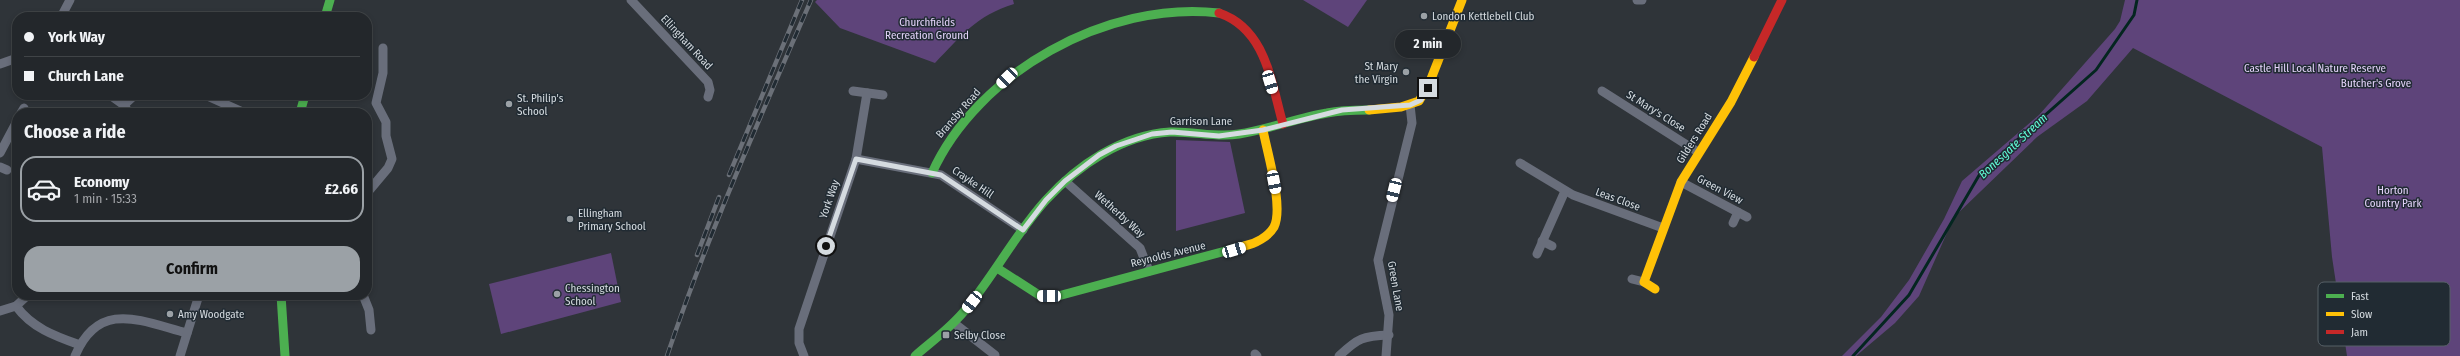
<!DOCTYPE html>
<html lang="en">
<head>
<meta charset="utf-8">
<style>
  body { margin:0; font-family:"Fira Sans Condensed",sans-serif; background:#2b2f33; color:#f1f3f6; height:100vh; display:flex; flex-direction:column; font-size:15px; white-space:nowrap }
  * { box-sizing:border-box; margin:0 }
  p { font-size:13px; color:#a3a5a9 }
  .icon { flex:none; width:22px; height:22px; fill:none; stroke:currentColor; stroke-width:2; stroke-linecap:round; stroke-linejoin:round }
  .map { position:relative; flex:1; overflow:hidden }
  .details { position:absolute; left:12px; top:108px; width:360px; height:192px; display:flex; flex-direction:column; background:#23272b; border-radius:16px; box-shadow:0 2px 6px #0003,0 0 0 1px #404447 }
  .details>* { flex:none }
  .hud { position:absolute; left:12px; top:12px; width:360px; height:88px; border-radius:16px; box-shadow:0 2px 6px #0003,0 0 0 1px #404447; display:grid; align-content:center; height:88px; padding:0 12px; background:#23272b }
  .end { position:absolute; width:18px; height:18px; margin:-9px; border:5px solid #d5dbe0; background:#111; box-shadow:0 0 0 2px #111 }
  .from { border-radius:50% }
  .bubble { position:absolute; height:28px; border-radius:14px; background:#23272b; box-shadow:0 2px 6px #0003,0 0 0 1px #404447; font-size:13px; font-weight:700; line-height:28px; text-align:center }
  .car { position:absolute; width:12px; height:24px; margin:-12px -6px; border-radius:5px; box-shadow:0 0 3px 1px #0007; background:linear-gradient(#fff 24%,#345 0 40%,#fff 0 76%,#345 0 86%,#fff 0) }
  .hud b { display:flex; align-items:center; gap:14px; height:38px; font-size:15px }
  .hud b+b { border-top:1px solid #404447 }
  .hud i { width:10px; height:10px; background:#f1f3f6 }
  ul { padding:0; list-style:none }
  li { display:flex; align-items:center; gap:12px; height:66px; margin:0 8px 6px; padding:0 4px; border:2px solid transparent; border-radius:16px }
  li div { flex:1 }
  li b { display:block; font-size:15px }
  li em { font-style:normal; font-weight:700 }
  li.on { border-color:#9ba1a6 }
  li>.icon { width:36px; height:36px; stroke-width:1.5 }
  h2 { padding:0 12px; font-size:18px; line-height:48px }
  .action { display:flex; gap:8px; margin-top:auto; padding:8px 12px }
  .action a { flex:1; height:46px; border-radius:16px; background:#9ba1a6; color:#111; font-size:16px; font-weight:700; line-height:46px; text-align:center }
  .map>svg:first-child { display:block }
  .green { fill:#5e447a }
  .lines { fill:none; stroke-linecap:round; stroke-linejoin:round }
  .stream { stroke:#042620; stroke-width:3 }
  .street { stroke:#696e7b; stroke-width:9 }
  .fast { stroke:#4caf50; stroke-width:9 }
  .slow { stroke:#ffc107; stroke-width:9 }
  .jam { stroke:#c62828; stroke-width:9 }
  .rail-casing { stroke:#6b7078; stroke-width:4.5 }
  .rail { stroke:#212b33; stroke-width:3; stroke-dasharray:9; stroke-linecap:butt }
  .route { stroke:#d5dbe0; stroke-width:5 }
  .poi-dot { fill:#9ba1a6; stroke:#212b33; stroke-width:1.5 }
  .labels { text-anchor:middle; stroke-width:3; stroke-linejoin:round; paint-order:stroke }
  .poi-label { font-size:11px; fill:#d5dbe0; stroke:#212b33; text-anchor:start }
  .park-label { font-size:11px; fill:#e4d3fa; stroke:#212b33 }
  .street-label { font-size:11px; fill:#d5dbe0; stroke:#212b33 }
  .water-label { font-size:12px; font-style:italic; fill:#62ffda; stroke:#212b33 }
  .key { fill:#212b33; stroke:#576067; stroke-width:1 }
  .key-label { font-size:11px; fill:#d5dbe0 }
</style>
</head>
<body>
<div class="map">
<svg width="2460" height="356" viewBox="0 0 2460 356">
  <rect width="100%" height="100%" fill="#2f3439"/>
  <g class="green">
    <path d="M817,0H1013L1014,4C976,16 962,35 935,63L840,28L815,2Z"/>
    <path d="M1303,0H1367L1348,27Z"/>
    <path d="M2125,0H2460V356H2347L2332,257L2322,147L2133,48L2087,101L2037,137L1954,217L1919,296L1895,323L1856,356H1842L1881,317L1909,280L1944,219L1962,181L2039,115L2115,29L2120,21Z"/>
    <path d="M1176,140L1230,142L1245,213L1176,231Z"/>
    <path d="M611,253L621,302L501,334L489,284Z"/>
  </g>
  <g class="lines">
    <path class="stream" d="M1853,356L1909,295L1981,172L2096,70L2134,15L2137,0"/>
    <g class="street">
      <path d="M631,0L708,82L710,90L708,97"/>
      <path d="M1637,0H1642"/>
      <path d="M61,17L70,0"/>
      <path d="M0,64L17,58"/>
      <path d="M853,91L883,95"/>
      <path d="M1602,91L1698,152"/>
      <path d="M110,95L124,105L129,113"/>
      <path d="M205,95L245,113"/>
      <path d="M124,105L135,95"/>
      <path d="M21,113L24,108"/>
      <path d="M0,153L17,121"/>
      <path d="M856,159L941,175L1023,230"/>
      <path d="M1520,163L1573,195L1663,228"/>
      <path d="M0,167L7,170"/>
      <path d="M1065,181L1140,248L1149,271"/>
      <path d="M1681,182L1747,217"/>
      <path d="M367,193L388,168L392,159L386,136V122L376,103L383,73V48"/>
      <path d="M1733,223L1738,212"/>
      <path d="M1542,241L1552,246"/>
      <path d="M1537,254L1565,191"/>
      <path d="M1632,279L1644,282"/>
      <path d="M363,295L369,310L371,330"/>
      <path d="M16,306C32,328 55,336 80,345"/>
      <path d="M0,311L16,306L28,295"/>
      <path d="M954,323L995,355"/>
      <path d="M1255,354L1257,356"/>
      <path d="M75,356C99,299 141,321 187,333"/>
      <path d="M180,356L199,295"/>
      <path d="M804,356L799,343V329L856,159L867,93"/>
      <path d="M1339,356C1358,338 1363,336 1389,335"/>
      <path d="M1386,356L1389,315L1378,260L1412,123L1410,105"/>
    </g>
    <g class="fast">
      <path d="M325,17L330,0"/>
      <path d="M300,113L305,95"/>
      <path d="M932,173C977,73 1107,0 1219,13"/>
      <path d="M997,268L1039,295L1058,296L1244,246"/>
      <path d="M281,295L285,356"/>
      <path d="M915,356C932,341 952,327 966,309C995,274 1016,233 1046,200C1078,165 1122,135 1170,132C1194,131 1216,138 1239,134C1269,129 1298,118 1327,113C1341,110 1355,110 1369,110"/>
    </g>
    <g class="slow">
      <path d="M1369,110L1401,107L1419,101L1429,84L1462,0"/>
      <path d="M1244,246C1255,244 1268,237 1274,227C1284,207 1267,152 1263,130"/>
      <path d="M1655,289L1644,282L1681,182L1731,102L1754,57"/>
    </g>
    <g class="jam">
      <path d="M1219,13C1266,29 1271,82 1283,124"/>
      <path d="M1754,57L1782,0"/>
    </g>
    <defs>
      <g id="rail">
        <path d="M729,175L802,0"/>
        <path d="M697,255L719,197"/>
        <path d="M667,356C708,234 760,118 811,0"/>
      </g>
    </defs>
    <use href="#rail" class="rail-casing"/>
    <use href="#rail" class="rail"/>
  </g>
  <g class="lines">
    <path class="route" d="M826,246L856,159L941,175L1023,230L1046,200L1065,181L1099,155L1116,146L1152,134L1172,132L1219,136L1263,130L1342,110L1410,105L1421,100L1428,88"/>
  </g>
  <g class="poi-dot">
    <circle cx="1424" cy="16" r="4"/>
    <circle cx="1406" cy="72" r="4"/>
    <circle cx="509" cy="104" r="4"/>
    <circle cx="570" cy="219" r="4"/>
    <circle cx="557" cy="294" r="4"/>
    <circle cx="170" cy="314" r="4"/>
    <rect x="942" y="331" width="8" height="8" rx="2"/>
  </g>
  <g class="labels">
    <g class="poi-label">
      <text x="1432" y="20">London Kettlebell Club</text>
      <text x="1398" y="70" text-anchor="end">St Mary<tspan x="1398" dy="13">the Virgin</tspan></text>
      <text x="517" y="102">St. Philip's<tspan x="517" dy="13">School</tspan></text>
      <text x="578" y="217">Ellingham<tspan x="578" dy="13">Primary School</tspan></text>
      <text x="565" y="292">Chessington<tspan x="565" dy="13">School</tspan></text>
      <text x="178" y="318">Amy Woodgate</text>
      <text x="954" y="339">Selby Close</text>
    </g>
    <g class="park-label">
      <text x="927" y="26">Churchfields<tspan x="927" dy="13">Recreation Ground</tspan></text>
      <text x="2315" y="72">Castle Hill Local Nature Reserve</text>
      <text x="2376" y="87">Butcher's Grove</text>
      <text x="2393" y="194">Horton<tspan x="2393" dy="13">Country Park</tspan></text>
    </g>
    <g class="street-label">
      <text transform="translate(687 42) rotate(47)" y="4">Ellingham Road</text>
      <text transform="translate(1656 111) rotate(32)" y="4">St Mary's Close</text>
      <text transform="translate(958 113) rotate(-49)" y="4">Bransby Road</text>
      <text x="1201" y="125">Garrison Lane</text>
      <text transform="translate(1694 138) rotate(-58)" y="4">Gilders Road</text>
      <text transform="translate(973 182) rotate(34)" y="4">Crayke Hill</text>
      <text transform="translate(1720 189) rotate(28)" y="4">Green View</text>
      <text transform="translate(829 199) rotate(-71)" y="4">York Way</text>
      <text transform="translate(1618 199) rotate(20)" y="4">Leas Close</text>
      <text transform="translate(1120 214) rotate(42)" y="4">Wetherby Way</text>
      <text transform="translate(1168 254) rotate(-14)" y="4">Reynolds Avenue</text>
      <text transform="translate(1396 286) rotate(80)" y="4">Green Lane</text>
    </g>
    <g class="water-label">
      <text transform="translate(2013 146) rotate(-43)" y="4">Bonesgate Stream</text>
    </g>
  </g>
  <rect x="2318" y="282" width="132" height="64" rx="6" class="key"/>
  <rect x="2326" y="294" width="18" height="4" fill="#4caf50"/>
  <rect x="2326" y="312" width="18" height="4" fill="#ffc107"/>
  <rect x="2326" y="330" width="18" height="4" fill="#c62828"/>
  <g class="key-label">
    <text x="2351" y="300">Fast</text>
    <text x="2351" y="318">Slow</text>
    <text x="2351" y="336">Jam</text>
  </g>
</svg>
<i class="end from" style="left:826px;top:246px"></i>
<i class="end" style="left:1428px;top:88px"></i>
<div class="bubble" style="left:1395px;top:30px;width:66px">2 min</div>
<i class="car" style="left:1007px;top:78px;rotate:226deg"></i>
<i class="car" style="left:1270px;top:82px;rotate:163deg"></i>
<i class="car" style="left:1274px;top:182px;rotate:169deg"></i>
<i class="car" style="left:1394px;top:190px;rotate:194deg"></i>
<i class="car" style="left:1234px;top:250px;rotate:73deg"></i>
<i class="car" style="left:1049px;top:296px;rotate:271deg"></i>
<i class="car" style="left:972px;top:302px;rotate:218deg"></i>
<div class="hud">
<b><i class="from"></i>York Way</b>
<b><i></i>Church Lane</b>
</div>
<section class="details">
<h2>Choose a ride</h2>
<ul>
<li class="on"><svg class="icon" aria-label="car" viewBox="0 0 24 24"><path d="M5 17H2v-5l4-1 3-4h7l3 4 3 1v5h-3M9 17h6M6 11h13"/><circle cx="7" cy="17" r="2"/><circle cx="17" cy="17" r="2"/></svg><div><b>Economy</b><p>1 min · 15:33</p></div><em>£2.66</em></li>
</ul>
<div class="action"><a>Confirm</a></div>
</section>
</div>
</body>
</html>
